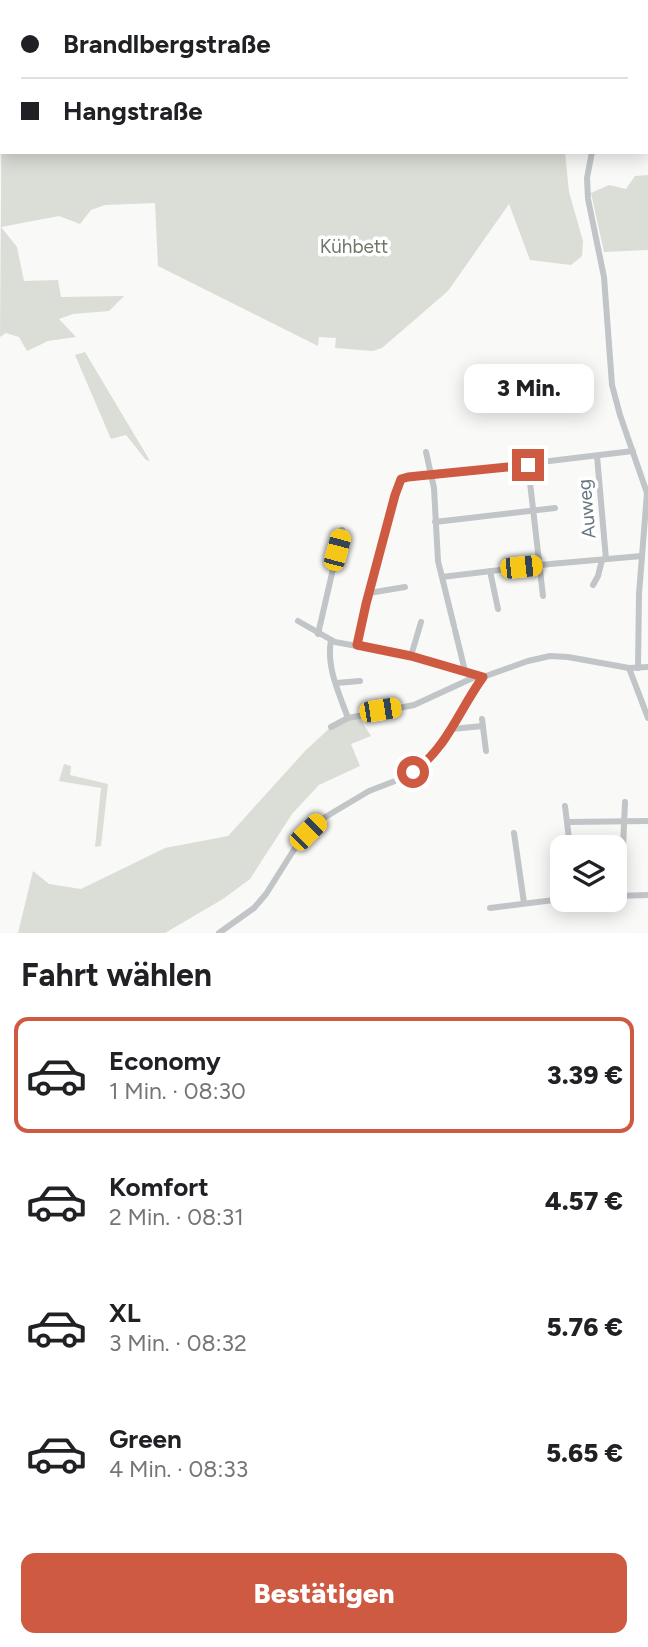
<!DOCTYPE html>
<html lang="de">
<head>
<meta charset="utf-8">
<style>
  body { margin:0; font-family:Figtree,sans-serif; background:#f6f6f6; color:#202124; height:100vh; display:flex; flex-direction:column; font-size:26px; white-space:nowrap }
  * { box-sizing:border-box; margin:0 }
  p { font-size:23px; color:#757577 }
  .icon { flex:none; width:38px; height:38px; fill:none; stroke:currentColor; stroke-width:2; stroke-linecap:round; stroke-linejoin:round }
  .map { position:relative; height:933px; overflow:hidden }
  .panel { display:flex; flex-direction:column; background:#fff; flex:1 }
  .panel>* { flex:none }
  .guide { position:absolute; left:0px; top:0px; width:649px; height:154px; box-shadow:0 4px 18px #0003; display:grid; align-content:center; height:154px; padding:0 21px; background:#fff }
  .tools { position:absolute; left:550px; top:835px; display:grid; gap:14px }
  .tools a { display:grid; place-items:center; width:77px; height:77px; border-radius:14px; background:#fff; box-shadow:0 4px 18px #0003; font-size:35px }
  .end { position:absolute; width:32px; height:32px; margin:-16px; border:9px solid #cf5a42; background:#fff; box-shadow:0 0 0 4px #fff }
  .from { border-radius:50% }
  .bubble { position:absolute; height:49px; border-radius:14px; background:#fff; box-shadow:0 4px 18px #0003; font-size:23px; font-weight:800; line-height:49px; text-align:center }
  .car { position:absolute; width:21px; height:42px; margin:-21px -10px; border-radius:9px; box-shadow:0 0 5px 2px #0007; background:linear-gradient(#f5c518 24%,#345 0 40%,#f5c518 0 76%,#345 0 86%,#f5c518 0) }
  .guide b { display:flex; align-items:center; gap:24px; height:66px; font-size:26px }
  .guide b+b { border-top:2px solid #e0e0e0 }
  .guide i { width:18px; height:18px; background:#202124 }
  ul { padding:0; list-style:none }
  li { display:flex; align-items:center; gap:21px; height:116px; margin:0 14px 10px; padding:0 7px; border:4px solid transparent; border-radius:14px }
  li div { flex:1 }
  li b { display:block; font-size:26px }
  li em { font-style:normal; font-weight:800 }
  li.current { border-color:#cf5a42 }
  li>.icon { width:63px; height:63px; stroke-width:1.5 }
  h2 { padding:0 21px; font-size:32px; line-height:84px }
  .button { display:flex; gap:14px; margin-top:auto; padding:14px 21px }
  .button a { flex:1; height:80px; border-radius:14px; background:#cf5a42; color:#fff; font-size:28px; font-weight:800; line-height:80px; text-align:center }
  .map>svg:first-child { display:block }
  .green { fill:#daded7 }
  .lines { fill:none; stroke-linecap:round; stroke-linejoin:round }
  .minor { stroke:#c1c5c8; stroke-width:6 }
  .route { stroke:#cf5a42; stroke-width:9 }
  .labels { text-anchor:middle; stroke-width:7; stroke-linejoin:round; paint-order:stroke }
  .park-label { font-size:19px; fill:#6a7866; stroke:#fff }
  .street-label { font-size:19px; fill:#67767f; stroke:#fff }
</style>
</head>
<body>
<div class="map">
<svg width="648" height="933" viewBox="0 0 648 933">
  <rect width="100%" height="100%" fill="#f9f9f8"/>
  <g class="green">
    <path d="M40,0H556V2H38Z"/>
    <path d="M2,61V152H565L569,192L583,241L582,256L571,265L530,260L509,204L448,291L382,348L373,351L335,348L336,338L319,337L318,346L158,266L155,203L105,205L91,210L80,224L59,216L1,227L17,247L24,281L58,280L61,297L124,296L109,311L73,314L59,319L76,337L48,341L27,351L19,337L6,333L0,337Z"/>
    <path d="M648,175V250L604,252L591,193L609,185L626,189L635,176Z"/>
    <path d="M85,352L150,461L146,460L126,435L111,439L75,355Z"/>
    <path d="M359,717L371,736L351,744L360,766L319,785L292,814L250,879L223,899L165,933H18L33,871L49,884L81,889L165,848L228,836L306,750L331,727Z"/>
    <path d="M64,764L71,766L70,775L108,784L101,846L95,847L101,788L59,781Z"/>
  </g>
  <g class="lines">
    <g class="minor">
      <path d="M586,2V0"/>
      <path d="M617,2V0"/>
      <path d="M592,152L587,178L588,199L604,277L612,385L620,415L647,493L639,594L638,668"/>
      <path d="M426,452L434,488L438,561L454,626"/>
      <path d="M597,456L606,559"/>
      <path d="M528,465L543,596"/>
      <path d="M435,522L555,508"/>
      <path d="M490,571L498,609"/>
      <path d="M442,577L550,564L642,556"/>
      <path d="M593,585L598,576L602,560"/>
      <path d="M369,593L405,587"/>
      <path d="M298,621L335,642L411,656L483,677"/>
      <path d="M455,630L465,671"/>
      <path d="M318,634L342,530"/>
      <path d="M331,640C326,667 339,693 348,718"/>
      <path d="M357,645L366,604L401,479L633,451"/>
      <path d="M411,656L421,622"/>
      <path d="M629,668L648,718"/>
      <path d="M336,683L360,681"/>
      <path d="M482,719L486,751"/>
      <path d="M331,727L348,718L414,705L477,676"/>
      <path d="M452,729L483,726"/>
      <path d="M565,806L570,847"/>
      <path d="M567,822L648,821"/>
      <path d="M514,833L524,903"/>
      <path d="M616,896L648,895"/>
      <path d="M618,896L623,847L625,802"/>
      <path d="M490,908L562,899"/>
      <path d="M219,933L254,908L266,894L295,848L322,819L369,791L395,781L426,763L444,743L483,677L528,661L550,656L568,657L629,668L648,667"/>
    </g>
  </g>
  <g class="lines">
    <path class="route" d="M413,772C447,748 459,710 483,677L411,656L357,645L366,604L395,495L401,479L408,477L528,465"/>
  </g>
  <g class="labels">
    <g class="park-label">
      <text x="354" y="253">Kühbett</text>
    </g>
    <g class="street-label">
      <text transform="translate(586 509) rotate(-95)" y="7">Auweg</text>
    </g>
  </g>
</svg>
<div class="tools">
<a><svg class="icon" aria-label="layers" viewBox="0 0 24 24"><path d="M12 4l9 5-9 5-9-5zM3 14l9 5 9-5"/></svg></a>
</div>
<i class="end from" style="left:413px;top:772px"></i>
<i class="end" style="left:528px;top:465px"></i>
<div class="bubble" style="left:464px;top:364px;width:130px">3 Min.</div>
<i class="car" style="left:337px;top:550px;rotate:15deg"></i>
<i class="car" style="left:521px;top:567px;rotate:84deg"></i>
<i class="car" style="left:380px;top:710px;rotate:81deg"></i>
<i class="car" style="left:308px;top:832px;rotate:45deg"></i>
<div class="guide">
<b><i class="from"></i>Brandlbergstraße</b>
<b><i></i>Hangstraße</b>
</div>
</div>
<section class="panel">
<h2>Fahrt wählen</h2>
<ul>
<li class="current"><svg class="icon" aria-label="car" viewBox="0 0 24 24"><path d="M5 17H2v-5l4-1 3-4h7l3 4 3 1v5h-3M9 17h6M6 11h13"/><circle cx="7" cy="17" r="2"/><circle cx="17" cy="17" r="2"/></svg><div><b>Economy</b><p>1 Min. · 08:30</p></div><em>3.39 €</em></li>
<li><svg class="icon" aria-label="car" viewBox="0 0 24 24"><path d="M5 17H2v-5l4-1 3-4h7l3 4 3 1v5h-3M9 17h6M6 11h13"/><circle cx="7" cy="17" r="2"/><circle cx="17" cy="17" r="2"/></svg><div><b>Komfort</b><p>2 Min. · 08:31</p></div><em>4.57 €</em></li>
<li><svg class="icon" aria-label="car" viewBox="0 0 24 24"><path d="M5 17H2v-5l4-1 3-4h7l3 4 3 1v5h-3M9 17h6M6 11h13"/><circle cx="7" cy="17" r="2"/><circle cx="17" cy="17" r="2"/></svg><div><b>XL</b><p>3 Min. · 08:32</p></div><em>5.76 €</em></li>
<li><svg class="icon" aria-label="car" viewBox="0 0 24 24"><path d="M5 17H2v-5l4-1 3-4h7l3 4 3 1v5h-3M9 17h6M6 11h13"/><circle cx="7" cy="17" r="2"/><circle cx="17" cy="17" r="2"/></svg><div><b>Green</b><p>4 Min. · 08:33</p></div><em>5.65 €</em></li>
</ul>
<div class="button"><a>Bestätigen</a></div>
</section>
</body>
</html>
